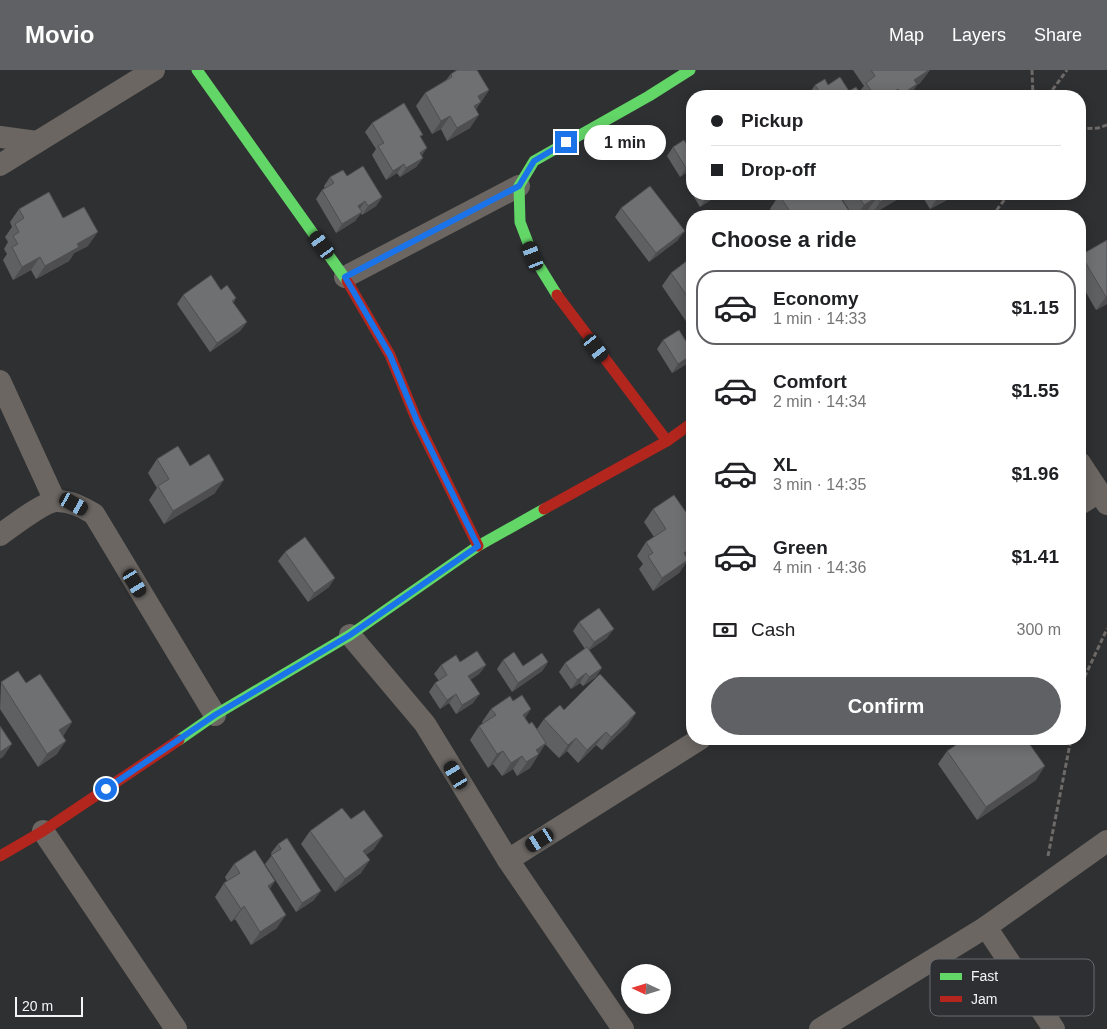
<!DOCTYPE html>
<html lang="en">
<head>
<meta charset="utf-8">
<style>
  body { margin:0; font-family:Helvetica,sans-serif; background:#f2f2f2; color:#202124; height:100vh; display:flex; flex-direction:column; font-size:19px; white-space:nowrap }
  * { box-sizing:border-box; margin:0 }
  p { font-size:16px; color:#757577 }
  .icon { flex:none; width:28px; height:28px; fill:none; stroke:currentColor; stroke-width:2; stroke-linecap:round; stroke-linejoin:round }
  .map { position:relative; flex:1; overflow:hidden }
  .side { position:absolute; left:686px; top:140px; width:400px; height:535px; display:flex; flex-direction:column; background:#fff; border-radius:20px; box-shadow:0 2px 12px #0003 }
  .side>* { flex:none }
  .banner { position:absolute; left:686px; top:20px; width:400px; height:110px; border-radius:20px; box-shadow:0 2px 12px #0003; display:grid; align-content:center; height:110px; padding:0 25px; background:#fff }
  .needle { width:32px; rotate:274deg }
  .buttons { position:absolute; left:621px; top:894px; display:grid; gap:10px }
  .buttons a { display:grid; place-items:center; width:50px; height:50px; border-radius:50%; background:#fff; box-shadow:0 2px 12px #0003; font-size:25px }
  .scale { position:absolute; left:15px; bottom:12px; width:68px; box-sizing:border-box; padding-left:5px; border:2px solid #f4f5f7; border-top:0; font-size:14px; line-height:18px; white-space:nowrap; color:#f4f5f7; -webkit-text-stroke:4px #2e2f33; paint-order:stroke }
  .end { position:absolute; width:22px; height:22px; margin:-11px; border:6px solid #1a73e8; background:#fff; box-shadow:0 0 0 2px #fff }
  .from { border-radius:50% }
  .bubble { position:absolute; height:35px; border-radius:18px; background:#fff; box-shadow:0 2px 12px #0003; font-size:16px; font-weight:800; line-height:35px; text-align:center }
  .car { position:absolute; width:15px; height:30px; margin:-15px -8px; border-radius:6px; box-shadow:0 0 4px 1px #0007; background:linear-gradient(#222 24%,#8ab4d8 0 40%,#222 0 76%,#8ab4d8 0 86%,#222 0) }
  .banner b { display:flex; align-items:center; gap:18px; height:48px; font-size:19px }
  .banner b+b { border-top:1px solid #e0e0e0 }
  .banner i { width:12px; height:12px; background:#202124 }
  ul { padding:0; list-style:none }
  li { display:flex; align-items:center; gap:15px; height:75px; margin:0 10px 8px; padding:0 15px; border:2px solid transparent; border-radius:20px }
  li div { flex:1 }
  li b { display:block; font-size:19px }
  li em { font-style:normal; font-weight:800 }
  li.current { border-color:#606164 }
  li>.icon { width:45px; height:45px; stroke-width:1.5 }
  h2 { padding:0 25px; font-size:22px; line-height:60px }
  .pay { display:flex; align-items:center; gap:12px; height:55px; padding:0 25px; font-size:19px }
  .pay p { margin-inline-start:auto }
  .cta { display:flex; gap:10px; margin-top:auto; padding:10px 25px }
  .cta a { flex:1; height:58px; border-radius:30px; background:#606164; color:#fff; font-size:20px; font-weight:800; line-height:58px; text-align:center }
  header { display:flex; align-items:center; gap:30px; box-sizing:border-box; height:70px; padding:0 25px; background:#606164; color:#fff }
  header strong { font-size:24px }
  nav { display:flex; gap:28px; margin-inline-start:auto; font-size:18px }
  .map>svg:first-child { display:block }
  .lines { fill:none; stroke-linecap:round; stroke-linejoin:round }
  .path { stroke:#6d6a68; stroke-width:3; stroke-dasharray:5 2.5; stroke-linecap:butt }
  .street { stroke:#6b6662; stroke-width:22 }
  .fast { stroke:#63d668; stroke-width:11 }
  .jam { stroke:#b3261e; stroke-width:11 }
  .wall { fill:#5f6062 }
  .shaded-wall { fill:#4e4e50 }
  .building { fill:#6f7072; stroke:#4e4e50 }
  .route { stroke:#1a73e8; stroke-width:6 }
  .key { fill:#2e2f33; stroke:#696a6e; stroke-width:1 }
  .key-label { font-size:14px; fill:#f4f5f7 }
</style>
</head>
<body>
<header>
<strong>Movio</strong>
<nav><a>Map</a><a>Layers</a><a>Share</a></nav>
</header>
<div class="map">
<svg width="1107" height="959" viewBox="0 0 1107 959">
  <rect width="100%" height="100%" fill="#2f3032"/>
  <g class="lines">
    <g class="path">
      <path d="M1032,0L1033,26"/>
      <path d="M1048,26L1067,0"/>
      <path d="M1080,59L1098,58L1107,55"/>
      <path d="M992,146L1009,124"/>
      <path d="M1080,629L1085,606L1107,559"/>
      <path d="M1048,786L1071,669"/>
    </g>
    <g class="street">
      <path d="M0,67L37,72"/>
      <path d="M0,95L154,0"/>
      <path d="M345,207L519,116"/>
      <path d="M0,311L55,431"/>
      <path d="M1080,393L1107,434"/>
      <path d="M1080,434L1099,422"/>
      <path d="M0,465C11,457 45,431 57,431C71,431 82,437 94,444L215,645"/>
      <path d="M350,565L425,654L508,790L623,959"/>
      <path d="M43,761L176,959"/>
      <path d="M508,790L700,669"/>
      <path d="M986,857L1054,959"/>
      <path d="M820,959L986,857L1107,771"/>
    </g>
    <g class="fast">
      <path d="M197,0L347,211"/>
      <path d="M557,225L533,186L520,152L519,116L534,91L649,26L690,0"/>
      <path d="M179,670L215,645L350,565L478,476L544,439"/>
    </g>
    <g class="jam">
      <path d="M347,211L390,285L417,351L478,476"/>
      <path d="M557,225L667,371"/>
      <path d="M544,439L667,371L692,353"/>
      <path d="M0,786L43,761L179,670"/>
    </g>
  </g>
  <g class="wall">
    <path d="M853,0H930L920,13L917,15L909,26H810L809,24L815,15H828L849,21L859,22L864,16Z"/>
    <path d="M451,4L489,20L476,39L470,58L447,71L441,59L432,64L416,36L425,23L446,10Z"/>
    <path d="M372,53L421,68L422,86L423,88L416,97L400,107L397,103L386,110L372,85L376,79L365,62Z"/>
    <path d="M692,68V107L689,101L680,107L667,86L673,77L691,81L692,80L688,74Z"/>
    <path d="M347,106L382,127L376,136L362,145L361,143L355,151L336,163L316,129L322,120L325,119L324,116L330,107Z"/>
    <path d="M692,120V124H720L700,137L691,122Z"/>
    <path d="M839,124H902L898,129L871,145L868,140L858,146H853Z"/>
    <path d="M921,124H958L930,139Z"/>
    <path d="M779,125L849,141L846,146H775L770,139Z"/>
    <path d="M621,138L678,170L649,192L615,147Z"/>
    <path d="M19,139L63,148L88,176L74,183L69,191L36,209L31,200L13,210L3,190L7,184L4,179L8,172L5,167L12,157L10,152Z"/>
    <path d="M1107,170V234L1096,240L1080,212V187L1081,185Z"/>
    <path d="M692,187V260L662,216L671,203Z"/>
    <path d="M221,220L236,228L233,233L247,252L240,261L210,282L177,234L183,225Z"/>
    <path d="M663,270L688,293L672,303L657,279Z"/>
    <path d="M157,389L190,396L215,423L164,454L149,430L157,418L148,403Z"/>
    <path d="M653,439L688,445L692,442V490L690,492L688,488H687L688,490L679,503L653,521L639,499L643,494L637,486L646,472L654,467L644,452Z"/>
    <path d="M285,482L329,517L308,532L278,491Z"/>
    <path d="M579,552L607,568L589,580L596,607L583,616L580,613L571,619L559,602L565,593L585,579L573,561Z"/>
    <path d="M503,590L523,596L548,592L542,601L512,622L497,599Z"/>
    <path d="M460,592L486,595L479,604L470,610L473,633L456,644L449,633L440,639L429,622L435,613L439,611L434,604L441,595Z"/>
    <path d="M1,612L26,613L72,652L63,666L57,684L38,697L0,639Z"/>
    <path d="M491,639L525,649L529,654L537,659L544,649L564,640L636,643L627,656L602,680L596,675L578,693L567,681L559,688L545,674L530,698L517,706L513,699L502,706L493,694L488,698L470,670L479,656L483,654L482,652Z"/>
    <path d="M947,681L1036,710L977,750L938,694Z"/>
    <path d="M310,761L374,779L366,785L361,803L335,822L301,774Z"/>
    <path d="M278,774L314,830L296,842L265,794L272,785L271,783Z"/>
    <path d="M234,794L270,819L277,858L251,875L235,849L231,852L215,827L224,813L227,811L225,807Z"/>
  </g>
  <g class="shaded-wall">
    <path d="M930,0L920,13L917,15L909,26H900L914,10Z"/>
    <path d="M898,19L893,26H888Z"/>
    <path d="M489,20L472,45L465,49L478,26Z"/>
    <path d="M479,45L470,58L447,71L457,58Z"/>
    <path d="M450,46L441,59L432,64L441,51Z"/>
    <path d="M427,78L421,87L420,83Z"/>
    <path d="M423,88L416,97L400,107L406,98Z"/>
    <path d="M404,94L397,103L386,110L393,101Z"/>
    <path d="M692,94V96L689,101L680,107L686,98Z"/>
    <path d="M712,124H720L700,137L706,128Z"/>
    <path d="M894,124H902L898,129L871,145L880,132Z"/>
    <path d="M943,124H958L930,139L939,126Z"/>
    <path d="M382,127L376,136L362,145L368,136Z"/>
    <path d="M877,127L868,140L858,146H856L864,135Z"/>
    <path d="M365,131L359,140L358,136Z"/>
    <path d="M362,142L355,151L336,163L342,154Z"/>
    <path d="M685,161L678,170L649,192L656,183Z"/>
    <path d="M98,162L88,176L74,183L69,191L36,209L45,196L77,174Z"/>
    <path d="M40,187L31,200L13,210L22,197Z"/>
    <path d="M1107,226V234L1096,240L1106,227Z"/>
    <path d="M247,252L240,261L210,282L217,273Z"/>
    <path d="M692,285L688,293L672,303L678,294Z"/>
    <path d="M224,410L215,423L164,454L173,441Z"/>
    <path d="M692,477V481L688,488L675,496L684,483Z"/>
    <path d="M688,490L679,503L653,521L662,508Z"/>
    <path d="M335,508L329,517L308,532L314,523Z"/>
    <path d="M614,559L607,568L587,582L594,572Z"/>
    <path d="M548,592L542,601L512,622L518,613Z"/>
    <path d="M486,595L479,604L462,615L468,606Z"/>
    <path d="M602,598L596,607L583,616L589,607Z"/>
    <path d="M586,603L580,613L571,619L577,610Z"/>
    <path d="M456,624L449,633L440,639L447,630Z"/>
    <path d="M480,624L473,633L456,644L462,635Z"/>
    <path d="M531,639L522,653L523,645Z"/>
    <path d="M636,643L627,656L602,680L611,667Z"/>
    <path d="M72,652L63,666L59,660Z"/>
    <path d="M606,662L596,675L578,693L587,680Z"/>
    <path d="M576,668L567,681L559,688L568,675Z"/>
    <path d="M66,671L57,684L38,697L47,684Z"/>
    <path d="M546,673L530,698L517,706L536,680Z"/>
    <path d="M12,674L3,687L0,689V682Z"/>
    <path d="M503,681L493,694L488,698L497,684Z"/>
    <path d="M522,686L513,699L502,706L511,693Z"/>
    <path d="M1045,696L1036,710L977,750L986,737Z"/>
    <path d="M383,766L374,779L354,794L363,781Z"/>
    <path d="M370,790L361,803L335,822L345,809Z"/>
    <path d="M275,811L266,825L268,816Z"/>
    <path d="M321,821L314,830L296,842L302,833Z"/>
    <path d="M244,836L235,849L231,852L241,839Z"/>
    <path d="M286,845L277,858L251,875L260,862Z"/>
  </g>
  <g class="building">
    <path d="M457,0H477L489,20L478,26L481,32L474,36L479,45L457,58L450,46L441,51L425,23L452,7L451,4Z"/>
    <path d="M871,0H929L914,10L917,14L901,25L898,19L888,26H875L866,13L875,6Z"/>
    <path d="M840,7L849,21L856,17L862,26H811L819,21L815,15L825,9L828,15Z"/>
    <path d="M404,33L423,65L420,66L427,78L420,83L423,88L406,98L404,94L393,101L378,76L384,73L372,53Z"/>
    <path d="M684,70L691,81L692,80V94L686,98L673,77Z"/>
    <path d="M363,96L382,127L368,136L365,131L358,136L362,142L342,154L322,120L334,113L330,107L343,100L347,106Z"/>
    <path d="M650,116L685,161L656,183L621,138Z"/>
    <path d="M49,122L63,148L84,137L98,162L77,174L79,177L45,196L40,187L22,197L12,177L18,174L13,166L19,162L15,154L24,148L19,139Z"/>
    <path d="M704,124H712L706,128Z"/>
    <path d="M781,124H838L849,141L842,146H793L779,125Z"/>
    <path d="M857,124H894L880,132L877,127L864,135Z"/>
    <path d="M1107,170V226L1106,227L1081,185Z"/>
    <path d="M692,187V233L671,203Z"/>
    <path d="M211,205L221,220L227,215L236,228L232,231L247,252L217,273L183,225Z"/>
    <path d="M679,260L692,281V285L678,294L663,270Z"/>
    <path d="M178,376L190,396L209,384L224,410L173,441L158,416L169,409L157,389Z"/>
    <path d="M674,425L688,445L692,442V477L684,483L688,490L662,508L648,486L653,483L646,472L666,459L653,439Z"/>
    <path d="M305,467L335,508L314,523L285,482Z"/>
    <path d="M599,538L614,559L594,572L579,552Z"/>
    <path d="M587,577L602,598L589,607L586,603L577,610L565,593Z"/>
    <path d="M477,581L486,595L468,606L480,624L462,635L456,624L447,630L435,613L447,605L441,595L456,585L460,592Z"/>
    <path d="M514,582L523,596L542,583L548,592L518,613L503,590Z"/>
    <path d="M18,601L26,613L40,604L72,652L59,660L66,671L47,684L1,612Z"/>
    <path d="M600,604L636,643L611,667L606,662L587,680L576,668L568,675L544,649L560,635L564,640Z"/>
    <path d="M522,625L531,639L523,645L529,654L532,652L546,673L536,680L539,684L526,692L522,686L511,693L503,681L497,684L479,656L496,645L491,639L510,626L513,631Z"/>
    <path d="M0,656L12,674L0,682Z"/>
    <path d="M965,669H1026L1045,696L986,737L947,681Z"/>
    <path d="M342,738L351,749L364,740L383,766L363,781L370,790L345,809L310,761Z"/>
    <path d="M287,768L321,821L302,833L271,785L281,779L278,774Z"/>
    <path d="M255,780L275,811L268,816L286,845L260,862L244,836L241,839L224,813L240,803L234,794Z"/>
  </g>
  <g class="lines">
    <path class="route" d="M106,719L215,645L350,565L478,476L417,351L390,285L345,207L519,116L534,91L566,72"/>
  </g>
  <rect x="930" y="889" width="164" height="57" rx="8" class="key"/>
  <rect x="940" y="903" width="22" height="7" fill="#63d668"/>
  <rect x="940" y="926" width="22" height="6" fill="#b3261e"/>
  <g class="key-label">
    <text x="971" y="911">Fast</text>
    <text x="971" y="934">Jam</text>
  </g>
</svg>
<div class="buttons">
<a><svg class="needle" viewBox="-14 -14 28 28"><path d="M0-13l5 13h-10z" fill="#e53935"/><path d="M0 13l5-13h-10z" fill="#757577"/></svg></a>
</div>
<div class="scale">20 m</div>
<i class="end from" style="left:106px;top:719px"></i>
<i class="end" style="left:566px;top:72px"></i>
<div class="bubble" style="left:584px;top:55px;width:82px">1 min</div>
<i class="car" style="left:322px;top:175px;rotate:324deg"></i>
<i class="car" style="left:533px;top:186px;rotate:339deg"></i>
<i class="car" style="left:596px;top:278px;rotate:143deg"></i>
<i class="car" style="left:74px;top:434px;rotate:119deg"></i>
<i class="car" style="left:135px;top:513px;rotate:149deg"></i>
<i class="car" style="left:456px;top:705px;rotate:329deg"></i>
<i class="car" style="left:540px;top:770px;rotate:238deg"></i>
<div class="banner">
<b><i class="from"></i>Pickup</b>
<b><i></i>Drop-off</b>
</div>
<section class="side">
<h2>Choose a ride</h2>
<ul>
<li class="current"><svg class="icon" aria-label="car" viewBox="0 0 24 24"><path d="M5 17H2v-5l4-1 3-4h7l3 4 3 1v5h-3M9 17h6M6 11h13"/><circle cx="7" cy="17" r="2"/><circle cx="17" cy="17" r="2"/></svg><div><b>Economy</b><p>1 min · 14:33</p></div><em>$1.15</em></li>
<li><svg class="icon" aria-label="car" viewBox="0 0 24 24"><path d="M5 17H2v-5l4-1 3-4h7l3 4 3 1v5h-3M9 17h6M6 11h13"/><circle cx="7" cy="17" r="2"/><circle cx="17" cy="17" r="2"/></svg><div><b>Comfort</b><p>2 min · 14:34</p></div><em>$1.55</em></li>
<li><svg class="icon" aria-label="car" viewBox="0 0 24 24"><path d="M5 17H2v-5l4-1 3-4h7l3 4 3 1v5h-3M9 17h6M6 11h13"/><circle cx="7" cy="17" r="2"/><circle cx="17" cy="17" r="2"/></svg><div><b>XL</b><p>3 min · 14:35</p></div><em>$1.96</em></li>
<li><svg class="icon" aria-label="car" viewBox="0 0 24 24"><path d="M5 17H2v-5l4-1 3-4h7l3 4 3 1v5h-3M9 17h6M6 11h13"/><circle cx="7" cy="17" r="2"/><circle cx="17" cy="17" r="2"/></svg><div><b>Green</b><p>4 min · 14:36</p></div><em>$1.41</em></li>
</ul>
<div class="pay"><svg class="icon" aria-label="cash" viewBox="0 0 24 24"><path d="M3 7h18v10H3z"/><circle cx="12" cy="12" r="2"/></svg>Cash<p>300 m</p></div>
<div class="cta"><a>Confirm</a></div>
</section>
</div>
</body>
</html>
